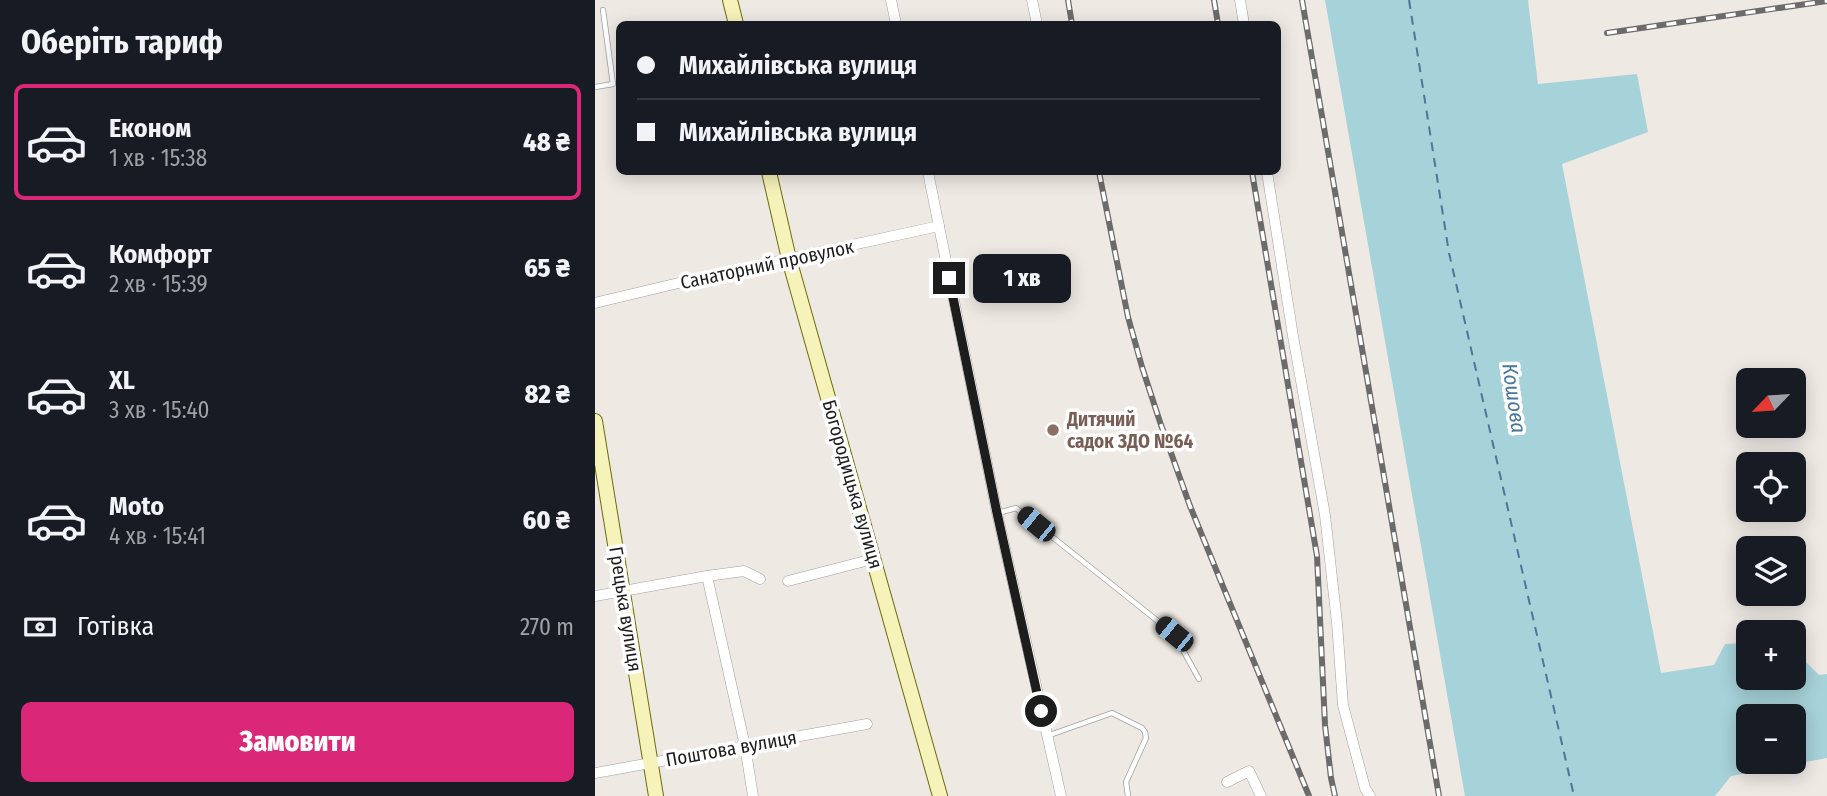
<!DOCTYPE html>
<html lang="uk">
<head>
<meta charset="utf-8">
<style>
  body { margin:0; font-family:"Fira Sans Condensed",sans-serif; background:#20242c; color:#f1f3f6; height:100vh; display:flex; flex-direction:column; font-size:26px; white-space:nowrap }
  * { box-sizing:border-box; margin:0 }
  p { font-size:23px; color:#9ea1a6 }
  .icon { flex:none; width:38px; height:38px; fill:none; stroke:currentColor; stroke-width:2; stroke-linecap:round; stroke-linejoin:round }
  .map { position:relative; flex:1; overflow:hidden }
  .details { display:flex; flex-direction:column; background:#171b24; width:595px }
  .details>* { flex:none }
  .banner { position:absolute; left:21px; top:21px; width:665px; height:154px; border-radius:10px; box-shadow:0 4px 18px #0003; display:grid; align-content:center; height:154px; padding:0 21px; background:#171b24 }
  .needle { width:46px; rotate:245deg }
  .tools { position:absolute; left:1141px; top:368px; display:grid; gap:14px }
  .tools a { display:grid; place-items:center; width:70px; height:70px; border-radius:10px; background:#171b24; box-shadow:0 4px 18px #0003; font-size:35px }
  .end { position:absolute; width:32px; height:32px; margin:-16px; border:9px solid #1d1d1d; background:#fff; box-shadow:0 0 0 4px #fff }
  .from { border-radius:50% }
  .bubble { position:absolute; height:49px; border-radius:10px; background:#171b24; box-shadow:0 4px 18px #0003; font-size:23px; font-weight:800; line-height:49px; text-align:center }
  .car { position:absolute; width:21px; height:42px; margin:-21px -10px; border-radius:9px; box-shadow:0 0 5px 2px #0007; background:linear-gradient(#222 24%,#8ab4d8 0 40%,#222 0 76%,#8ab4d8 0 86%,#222 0) }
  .banner b { display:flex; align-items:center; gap:24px; height:66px; font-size:26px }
  .banner b+b { border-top:2px solid #363941 }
  .banner i { width:18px; height:18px; background:#f1f3f6 }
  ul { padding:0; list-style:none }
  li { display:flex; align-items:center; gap:21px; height:116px; margin:0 14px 10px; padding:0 7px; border:4px solid transparent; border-radius:10px }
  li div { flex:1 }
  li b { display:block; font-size:26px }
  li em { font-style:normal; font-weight:800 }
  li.active { border-color:#db2777 }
  li>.icon { width:63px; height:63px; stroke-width:1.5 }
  h2 { padding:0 21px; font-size:32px; line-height:84px }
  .pay { display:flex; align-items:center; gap:18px; height:77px; padding:0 21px; font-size:26px }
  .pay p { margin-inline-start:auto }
  .cta { display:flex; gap:14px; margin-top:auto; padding:14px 21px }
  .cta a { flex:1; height:80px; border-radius:10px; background:#db2777; color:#fff; font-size:28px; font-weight:800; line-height:80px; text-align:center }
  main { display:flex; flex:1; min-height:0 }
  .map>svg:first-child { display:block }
  .water { fill:#a6d2d9; fill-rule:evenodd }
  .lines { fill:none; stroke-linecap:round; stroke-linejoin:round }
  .ferry { stroke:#497898; stroke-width:2; stroke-dasharray:9 7; stroke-linecap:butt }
  .lane-casing { stroke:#a1a1a1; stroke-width:6 }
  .street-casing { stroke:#a1a1a1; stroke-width:11 }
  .secondary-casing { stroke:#6c6d0b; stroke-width:16 }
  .lane { stroke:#fff; stroke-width:4.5 }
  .street { stroke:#fff; stroke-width:10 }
  .secondary { stroke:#f5f2ba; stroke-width:14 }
  .rail-casing { stroke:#6b6b6b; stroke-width:6 }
  .rail { stroke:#fff; stroke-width:3.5; stroke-dasharray:10; stroke-linecap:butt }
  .route { stroke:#1d1d1d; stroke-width:9 }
  .education-dot { fill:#8d6e63; stroke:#fff; stroke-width:2.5 }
  .labels { text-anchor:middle; stroke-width:7; stroke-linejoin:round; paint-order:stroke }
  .street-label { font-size:19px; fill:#1d1d1d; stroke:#fff }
  .education-label { font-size:19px; font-weight:bold; fill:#785e54; stroke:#fff; text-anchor:start }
  .water-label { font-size:21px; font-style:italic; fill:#497898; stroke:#fff }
</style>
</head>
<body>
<main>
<section class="details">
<h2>Оберіть тариф</h2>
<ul>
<li class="active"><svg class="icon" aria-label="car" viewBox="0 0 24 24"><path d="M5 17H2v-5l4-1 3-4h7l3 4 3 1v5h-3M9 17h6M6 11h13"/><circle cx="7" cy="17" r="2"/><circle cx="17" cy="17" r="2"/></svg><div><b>Економ</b><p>1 хв · 15:38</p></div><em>48 ₴</em></li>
<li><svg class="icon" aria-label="car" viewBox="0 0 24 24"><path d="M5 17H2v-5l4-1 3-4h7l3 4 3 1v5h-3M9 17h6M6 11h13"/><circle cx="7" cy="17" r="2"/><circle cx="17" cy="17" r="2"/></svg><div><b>Комфорт</b><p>2 хв · 15:39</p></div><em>65 ₴</em></li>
<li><svg class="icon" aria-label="car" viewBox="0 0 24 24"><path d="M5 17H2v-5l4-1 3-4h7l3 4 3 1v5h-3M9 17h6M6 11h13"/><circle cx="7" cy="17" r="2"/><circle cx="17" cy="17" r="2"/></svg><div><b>XL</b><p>3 хв · 15:40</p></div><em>82 ₴</em></li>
<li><svg class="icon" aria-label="car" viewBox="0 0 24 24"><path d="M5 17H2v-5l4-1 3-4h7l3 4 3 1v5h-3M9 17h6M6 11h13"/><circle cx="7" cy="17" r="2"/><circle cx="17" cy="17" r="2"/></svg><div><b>Moto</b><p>4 хв · 15:41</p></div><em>60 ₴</em></li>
</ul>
<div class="pay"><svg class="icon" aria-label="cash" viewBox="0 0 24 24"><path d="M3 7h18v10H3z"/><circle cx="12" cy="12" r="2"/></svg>Готівка<p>270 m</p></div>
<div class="cta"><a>Замовити</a></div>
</section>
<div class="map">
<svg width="1232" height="796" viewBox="0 0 1232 796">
  <rect width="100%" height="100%" fill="#eee9e3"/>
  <path class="water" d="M730,0H933L943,84L1042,74L1053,132L967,164L1066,673L1119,665L1130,644L1153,643V677H1199V650L1224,675L1232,674V758L1136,776L1120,796H870ZM1153,716H1199V761H1153Z"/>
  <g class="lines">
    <path class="ferry" d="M814,0L854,253L979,796"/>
    <defs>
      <g id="lane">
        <path d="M0,87L18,84L8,10"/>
        <path d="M403,513L421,508L579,634L604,679"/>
        <path d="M452,736L517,713L547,728L550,732L551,738L531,782L533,796"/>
      </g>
      <g id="street">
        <path d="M296,0L301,24"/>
        <path d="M437,0L442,24"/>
        <path d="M645,0L649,24"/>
        <path d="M333,172L402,513L466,796"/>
        <path d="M672,172L698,336L730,515L742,623L748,705L770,788L775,796"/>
        <path d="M0,303L92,281L344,226"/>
        <path d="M112,576L150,746L158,796"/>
        <path d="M193,581L278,559"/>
        <path d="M0,596L112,576L149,571L165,579"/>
        <path d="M0,773L272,724"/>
        <path d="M632,782L654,771L666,796"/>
      </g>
      <g id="secondary">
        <path d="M135,0L141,24"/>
        <path d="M174,172L194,259L345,796"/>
        <path d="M0,421L61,796"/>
      </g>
    </defs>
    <use href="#lane" class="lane-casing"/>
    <use href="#street" class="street-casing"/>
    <use href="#secondary" class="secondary-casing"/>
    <use href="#lane" class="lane"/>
    <use href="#street" class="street"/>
    <use href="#secondary" class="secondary"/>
    <defs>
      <g id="rail">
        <path d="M473,0L477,24"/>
        <path d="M619,0L623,24"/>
        <path d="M707,0L844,796"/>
        <path d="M1012,33L1232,1"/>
        <path d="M504,172L533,317L547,367L565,422L595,506L714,796"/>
        <path d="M657,172L722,556L730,725L736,778L740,796"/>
      </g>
    </defs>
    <use href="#rail" class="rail-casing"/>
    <use href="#rail" class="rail"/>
  </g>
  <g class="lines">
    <path class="route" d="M354,278L402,513L446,711"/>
  </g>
  <circle class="education-dot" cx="458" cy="430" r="7"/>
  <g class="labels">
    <g class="street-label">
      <text transform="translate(172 264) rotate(-12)" y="7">Санаторний провулок</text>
      <text transform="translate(258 484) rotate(74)" y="7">Богородицька вулиця</text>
      <text transform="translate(31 609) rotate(81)" y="7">Грецька вулиця</text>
      <text transform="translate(136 748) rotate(-10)" y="7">Поштова вулиця</text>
    </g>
    <g class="education-label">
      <text x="472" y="426">Дитячий<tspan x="472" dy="22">садок ЗДО №64</tspan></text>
    </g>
    <g class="water-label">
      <text transform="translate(919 398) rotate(82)" y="7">Кошова</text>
    </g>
  </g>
</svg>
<div class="tools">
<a><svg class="needle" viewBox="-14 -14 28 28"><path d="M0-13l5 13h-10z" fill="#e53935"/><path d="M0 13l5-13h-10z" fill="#9ea1a6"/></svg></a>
<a><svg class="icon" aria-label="locate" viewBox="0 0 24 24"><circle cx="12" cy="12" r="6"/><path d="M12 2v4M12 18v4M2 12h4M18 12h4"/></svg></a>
<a><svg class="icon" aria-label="layers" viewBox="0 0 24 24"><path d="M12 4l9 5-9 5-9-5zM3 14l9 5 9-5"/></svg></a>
<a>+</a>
<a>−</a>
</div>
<i class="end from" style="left:446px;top:711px"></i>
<i class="end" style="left:354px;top:278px"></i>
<div class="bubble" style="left:378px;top:254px;width:98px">1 хв</div>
<i class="car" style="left:441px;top:524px;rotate:309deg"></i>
<i class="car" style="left:579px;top:634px;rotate:309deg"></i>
<div class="banner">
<b><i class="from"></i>Михайлівська вулиця</b>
<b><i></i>Михайлівська вулиця</b>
</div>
</div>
</main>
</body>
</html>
